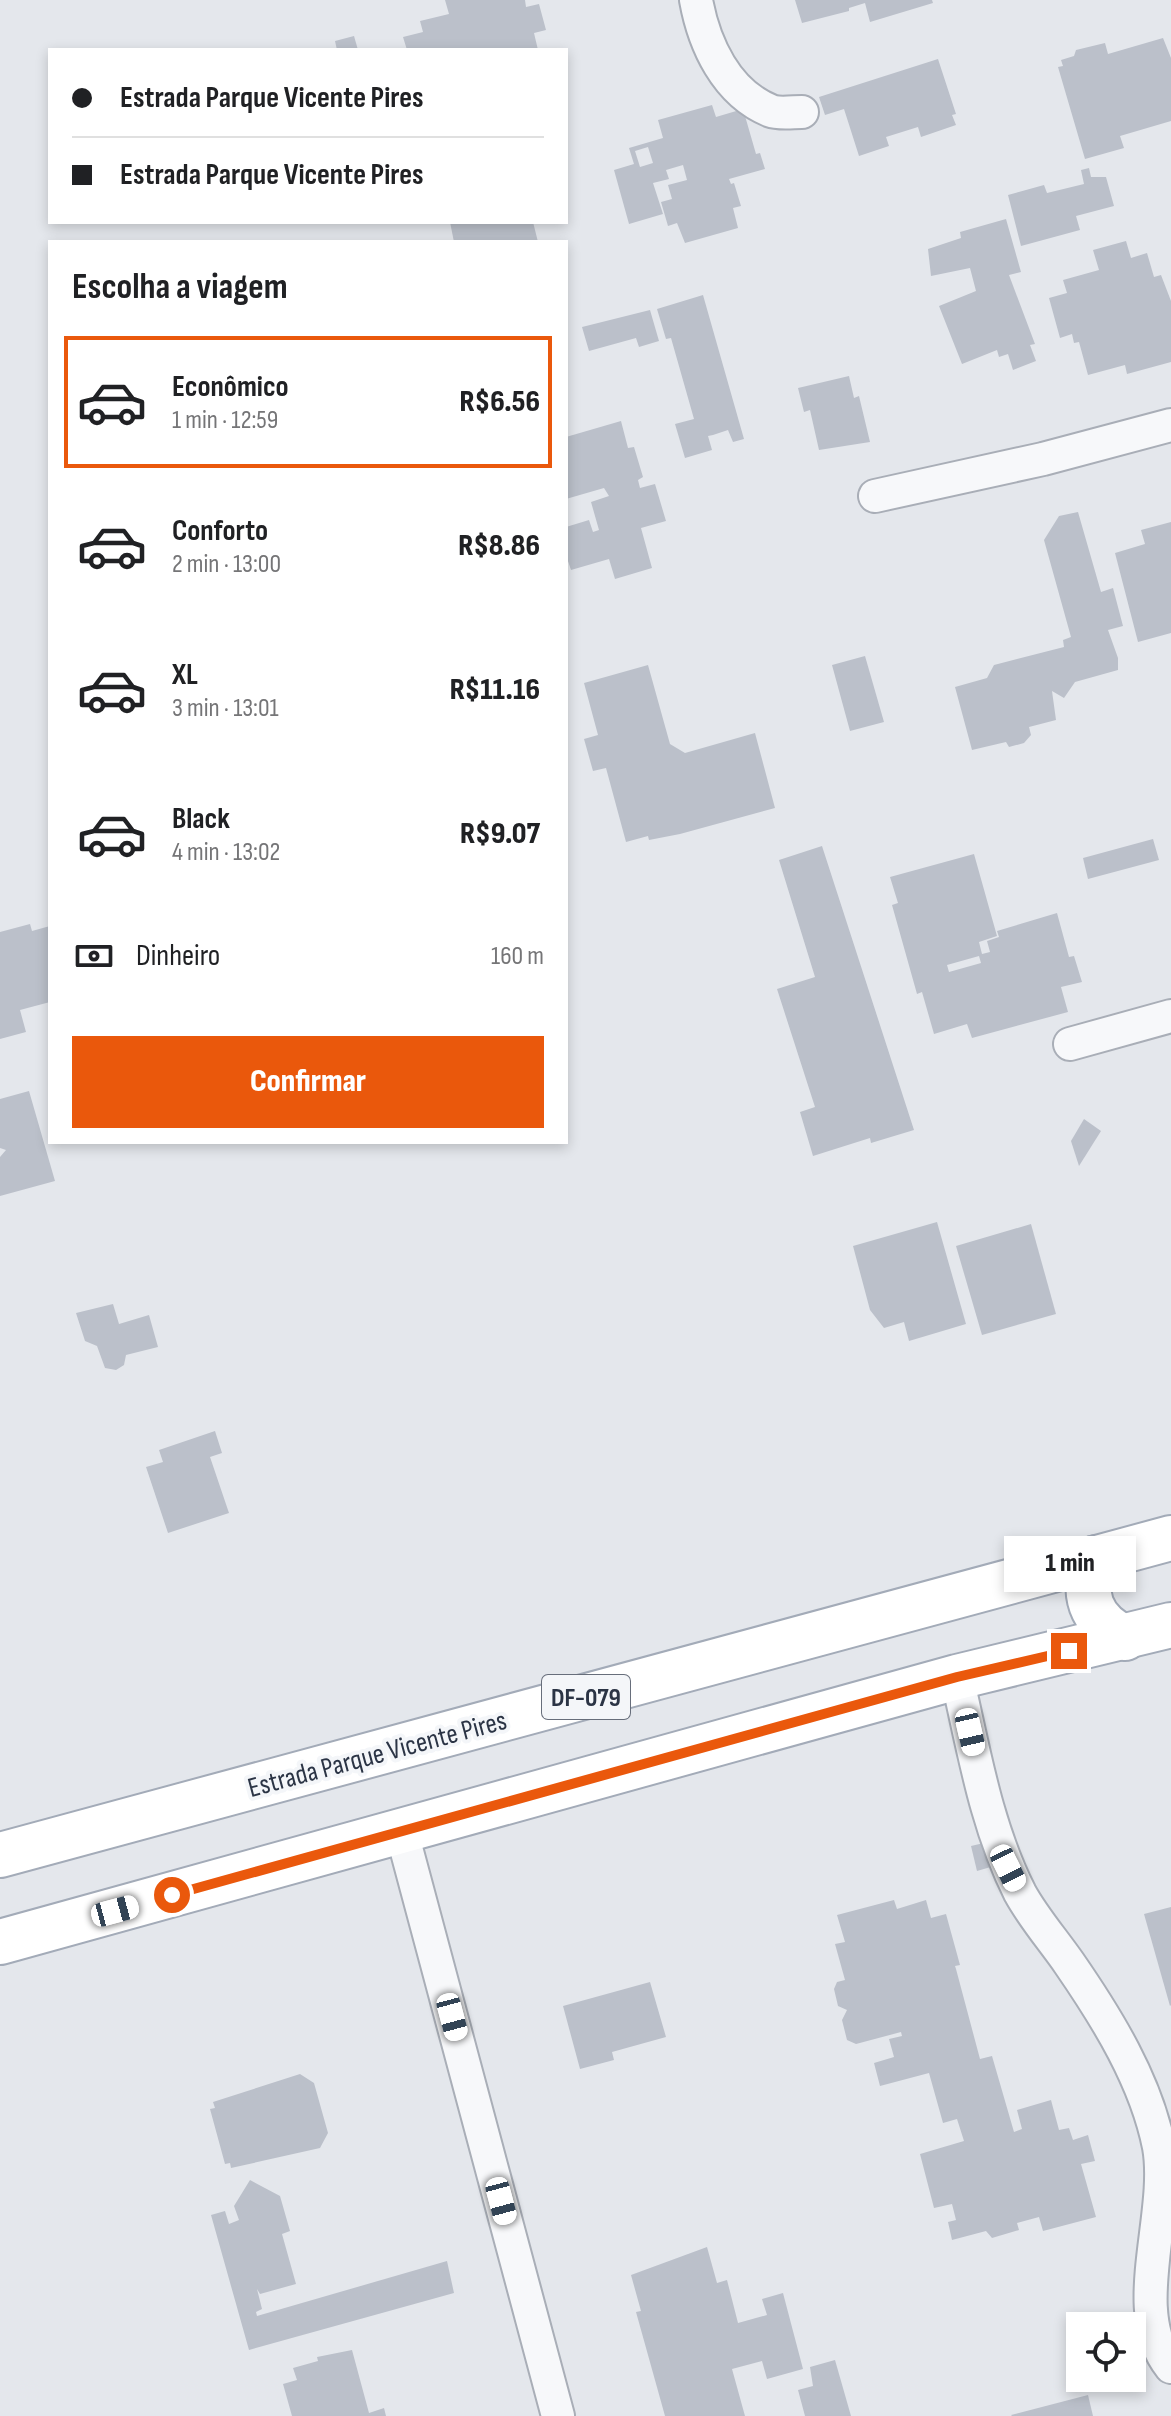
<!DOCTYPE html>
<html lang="pt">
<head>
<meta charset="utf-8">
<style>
  body { margin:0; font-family:"Sofia Sans Condensed",sans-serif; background:#f6f6f6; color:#202124; height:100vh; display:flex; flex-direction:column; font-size:30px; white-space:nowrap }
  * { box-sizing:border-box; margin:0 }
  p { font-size:26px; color:#757577 }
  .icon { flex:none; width:44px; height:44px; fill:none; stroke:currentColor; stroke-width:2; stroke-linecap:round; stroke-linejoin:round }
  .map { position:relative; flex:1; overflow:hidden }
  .panel { position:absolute; left:48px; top:240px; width:520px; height:904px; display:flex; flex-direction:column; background:#fff; border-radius:0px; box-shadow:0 4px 12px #0003 }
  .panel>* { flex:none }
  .guide { position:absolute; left:48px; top:48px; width:520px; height:176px; border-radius:0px; box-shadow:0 4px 12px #0003; display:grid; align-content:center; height:176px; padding:0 24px; background:#fff }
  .buttons { position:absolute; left:1066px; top:2312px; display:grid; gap:16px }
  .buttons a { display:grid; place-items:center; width:80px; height:80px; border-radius:0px; background:#fff; box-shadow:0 4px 12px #0003; font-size:40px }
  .end { position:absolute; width:36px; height:36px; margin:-18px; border:10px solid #ea580c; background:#fff; box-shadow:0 0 0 4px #fff }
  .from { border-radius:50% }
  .bubble { position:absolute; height:56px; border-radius:0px; background:#fff; box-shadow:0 4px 12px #0003; font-size:26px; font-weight:800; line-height:56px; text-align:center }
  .car { position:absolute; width:24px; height:48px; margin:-24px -12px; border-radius:10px; box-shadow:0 0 6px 2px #0007; background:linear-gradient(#fff 24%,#345 0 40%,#fff 0 76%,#345 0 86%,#fff 0) }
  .guide b { display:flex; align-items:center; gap:28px; height:76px; font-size:30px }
  .guide b+b { border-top:2px solid #e0e0e0 }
  .guide i { width:20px; height:20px; background:#202124 }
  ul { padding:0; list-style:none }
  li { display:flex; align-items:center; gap:24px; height:132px; margin:0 16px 12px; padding:0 8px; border:4px solid transparent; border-radius:0px }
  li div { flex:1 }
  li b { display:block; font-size:30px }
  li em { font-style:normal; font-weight:800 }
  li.selected { border-color:#ea580c }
  li>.icon { width:72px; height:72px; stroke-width:1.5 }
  h2 { padding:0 24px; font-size:36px; line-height:96px }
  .pay { display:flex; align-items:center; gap:20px; height:88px; padding:0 24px; font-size:30px }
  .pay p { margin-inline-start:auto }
  .primary-button { display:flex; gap:16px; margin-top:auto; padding:16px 24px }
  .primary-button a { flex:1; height:92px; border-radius:0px; background:#ea580c; color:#fff; font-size:32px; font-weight:800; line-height:92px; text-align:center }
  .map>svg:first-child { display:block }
  .building { fill:#bbc0ca; fill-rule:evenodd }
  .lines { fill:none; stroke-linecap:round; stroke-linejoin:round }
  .street-casing { stroke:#a9aeb7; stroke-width:36 }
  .primary-casing { stroke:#a3abb8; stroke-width:48 }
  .street { stroke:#f7f8fa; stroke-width:32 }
  .primary { stroke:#fff; stroke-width:44 }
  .route { stroke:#ea580c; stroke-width:10 }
  .labels { text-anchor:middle; stroke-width:8; stroke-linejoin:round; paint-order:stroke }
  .shield { fill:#f4f6f9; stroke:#676e7b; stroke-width:2 }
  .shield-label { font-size:26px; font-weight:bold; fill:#2b3445 }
  .street-label { font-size:28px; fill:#2b3445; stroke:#f4f6f9 }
</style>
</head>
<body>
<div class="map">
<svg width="1171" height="2416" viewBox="0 0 1171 2416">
  <rect width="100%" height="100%" fill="#e4e7ec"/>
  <g class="building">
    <path d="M445,0H525L526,7L539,4L546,30L534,33L538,50H407L403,37L423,32L420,21L449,14Z"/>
    <path d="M795,0H932L933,3L870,22L865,3L849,8V11L802,23Z"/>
    <path d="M354,36L358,50H337L335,41Z"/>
    <path d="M1163,38L1171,58V121L1120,136L1124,148L1085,159L1058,67L1063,66L1061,60L1074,56L1076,50L1105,43L1108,54Z"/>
    <path d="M938,59L956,114L952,115L956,125L921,137L918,127L886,137L889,146L859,156L844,109L825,115L819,97Z"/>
    <path d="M712,105L716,117L743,109L756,154L760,153L765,169L729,179L731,184L734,183L741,206L733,208L738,228L685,243L677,223L668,226L661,202L672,199L668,185L687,180L683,165L666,170L669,179L653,183L663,214L629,224L614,170L634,164L629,148L663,138L658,120ZM648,147L653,163L640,167L635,151Z"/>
    <path d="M1089,168L1091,177H1106L1114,206L1076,216L1080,230L1021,246L1008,195L1044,185L1047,193L1084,184L1081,170Z"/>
    <path d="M1006,219L1021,272L1009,275L1035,344L1030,345L1036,361L1013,370L1008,354L999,357L997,350L962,364L939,306L976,291L970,268L931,276L928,249L961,238L960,232Z"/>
    <path d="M450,222H533L538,242H454Z"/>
    <path d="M1126,241L1131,258L1147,253L1154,277L1161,275L1171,301V362L1127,374L1125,365L1088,375L1079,342L1074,343L1072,334L1060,338L1049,298L1067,293L1063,280L1099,270L1093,250Z"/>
    <path d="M703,295L744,439L733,442L728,430L713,435L708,436L712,450L685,458L675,424L694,419L671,338L666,339L657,309Z"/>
    <path d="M650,310L659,341L639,347L636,338L589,351L582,327Z"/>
    <path d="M849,376L854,398L859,396L870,442L819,450L810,410L804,412L798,388Z"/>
    <path d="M621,421L628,448L634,447L643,477L638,480L640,488L655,484L666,521L641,528L652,568L615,579L609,559L571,570L566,555V527L589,520L593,532L599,530L591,502L609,496L604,488L566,499V437Z"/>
    <path d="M1078,512L1101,592L1113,588L1123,626L1108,630L1118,658V670L1075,682L1064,698L1052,691L1056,720L1029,727L1031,735L1024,743L1009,747L1006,742L972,750L955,687L987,678L994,665L1064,647L1063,640L1071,637L1044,540L1059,516Z"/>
    <path d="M1171,522V633L1138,642L1115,553L1145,544L1141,530Z"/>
    <path d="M865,656L884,722L850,731L832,665Z"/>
    <path d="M648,665L670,744L685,753L755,733L775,808L680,834L649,840L648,836L626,842L606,768L593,771L584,739L598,735L584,683Z"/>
    <path d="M1153,839L1159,860L1088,879L1083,858Z"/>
    <path d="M822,846L914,1130L871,1143L870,1138L813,1156L800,1112L815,1107L777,989L815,977L779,860Z"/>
    <path d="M974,854L997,936L979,942L982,954L990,952L987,941L999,937L997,931L1057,913L1069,957L1074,956L1082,982L1061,987L1068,1012L972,1038L967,1024L934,1034L922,992L917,994L892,905L898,903L890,877ZM979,956L981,963L949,972L947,965Z"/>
    <path d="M30,924L32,931L50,926V1002L20,1010L26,1032L0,1039V932Z"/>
    <path d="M29,1091L55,1181L0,1196V1157L6,1150L0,1148V1099Z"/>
    <path d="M1084,1119L1101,1131L1079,1166L1071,1141Z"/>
    <path d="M937,1222L966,1324L909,1341L904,1322L884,1328L870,1310L853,1246Z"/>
    <path d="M1031,1224L1056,1314L982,1335L956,1246Z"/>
    <path d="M113,1304L119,1324L149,1315L158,1347L126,1355L124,1365L116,1370L105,1368L97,1346L85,1341L76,1313Z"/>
    <path d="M215,1431L222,1453L210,1457L229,1513L168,1533L146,1467L163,1462L159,1450Z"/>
    <path d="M988,1842L994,1866L977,1871L971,1846Z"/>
    <path d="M894,1900L897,1909L926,1900L931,1918L946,1914L960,1965L955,1966L956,1969L980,2059L992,2056L1014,2132L1022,2129L1017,2110L1051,2100L1059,2130L1069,2128L1073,2140L1088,2135L1095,2161L1081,2164L1096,2217L1043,2231L1039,2217L1017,2223L1019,2230L992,2238L986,2231L952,2240L948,2222L956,2220L952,2204L934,2208L920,2154L964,2141L957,2119L943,2123L929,2073L880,2086L874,2063L894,2057L889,2039L902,2036L901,2032L856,2044L847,2040L842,2020L847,2010L838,2006L834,1989L837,1982L845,1980L835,1944L845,1942L837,1915Z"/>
    <path d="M1171,1907V2005L1170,2006L1144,1914Z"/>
    <path d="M650,1982L666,2037L612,2052L614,2060L580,2069L563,2006Z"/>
    <path d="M300,2074L314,2083L328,2133L320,2148L231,2168L230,2163L225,2164L210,2109L215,2108L213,2102Z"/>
    <path d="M250,2180L280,2196L290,2231L282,2234L296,2284L260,2294L257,2289L262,2309L256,2312L257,2316L447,2261L454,2293L249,2350L211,2215L225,2211L229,2224L239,2220L234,2206Z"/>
    <path d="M707,2247L717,2283L727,2280L738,2323L767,2315L762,2299L783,2293L803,2369L767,2379L762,2361L732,2369L745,2416H665L636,2312L641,2311L631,2275Z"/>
    <path d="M352,2350L369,2413L384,2408L386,2416H292L283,2384L297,2380L293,2368L318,2361L317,2357Z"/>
    <path d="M835,2360L851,2416H805L798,2390L813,2386L810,2367Z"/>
    <path d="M1088,2395L1093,2416H1012L1011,2415Z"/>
  </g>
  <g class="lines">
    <defs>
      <g id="street">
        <path d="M696,0C704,44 726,93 771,111C779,114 793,112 802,112"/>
        <path d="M875,496L1043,459L1171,425"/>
        <path d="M1070,1044L1171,1016"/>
        <path d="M957,1677C974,1751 986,1826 1020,1893C1033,1917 1053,1940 1069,1963C1107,2018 1146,2081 1159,2147C1171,2215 1126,2312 1171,2367"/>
        <path d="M402,1833L558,2416"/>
      </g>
      <g id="primary">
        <path d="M1096,1558C1080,1593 1090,1621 1125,1638"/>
        <path d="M0,1855L1171,1538"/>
        <path d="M0,1942L957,1677L1171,1625"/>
      </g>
    </defs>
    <use href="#street" class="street-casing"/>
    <use href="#primary" class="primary-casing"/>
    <use href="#street" class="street"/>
    <use href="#primary" class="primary"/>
  </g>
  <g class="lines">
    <path class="route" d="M172,1895L957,1677L1069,1651"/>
  </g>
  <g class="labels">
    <rect class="shield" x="542" y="1675" width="88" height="44" rx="6"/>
    <g class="shield-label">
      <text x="586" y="1706">DF-079</text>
    </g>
    <g class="street-label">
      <text transform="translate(377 1753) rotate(-15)" y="10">Estrada Parque Vicente Pires</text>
    </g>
  </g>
</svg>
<div class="buttons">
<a><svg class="icon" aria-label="locate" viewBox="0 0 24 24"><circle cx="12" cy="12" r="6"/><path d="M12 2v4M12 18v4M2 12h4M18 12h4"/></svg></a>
</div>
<i class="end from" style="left:172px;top:1895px"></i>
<i class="end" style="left:1069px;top:1651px"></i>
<div class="bubble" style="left:1004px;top:1536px;width:132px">1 min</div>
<i class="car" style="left:970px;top:1732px;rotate:167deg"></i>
<i class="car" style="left:1008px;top:1868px;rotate:154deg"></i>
<i class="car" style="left:115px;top:1911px;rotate:75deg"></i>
<i class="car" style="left:452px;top:2017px;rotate:165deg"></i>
<i class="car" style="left:501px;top:2201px;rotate:165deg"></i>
<div class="guide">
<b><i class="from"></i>Estrada Parque Vicente Pires</b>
<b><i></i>Estrada Parque Vicente Pires</b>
</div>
<section class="panel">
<h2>Escolha a viagem</h2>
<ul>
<li class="selected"><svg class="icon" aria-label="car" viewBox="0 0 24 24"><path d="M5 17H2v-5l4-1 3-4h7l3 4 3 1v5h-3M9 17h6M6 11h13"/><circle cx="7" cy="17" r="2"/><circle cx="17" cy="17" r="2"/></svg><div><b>Econômico</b><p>1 min · 12:59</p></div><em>R$6.56</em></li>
<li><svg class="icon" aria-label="car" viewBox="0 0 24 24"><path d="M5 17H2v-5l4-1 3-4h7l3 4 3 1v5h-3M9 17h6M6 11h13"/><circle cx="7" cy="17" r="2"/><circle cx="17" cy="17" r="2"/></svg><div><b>Conforto</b><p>2 min · 13:00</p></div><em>R$8.86</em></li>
<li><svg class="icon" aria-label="car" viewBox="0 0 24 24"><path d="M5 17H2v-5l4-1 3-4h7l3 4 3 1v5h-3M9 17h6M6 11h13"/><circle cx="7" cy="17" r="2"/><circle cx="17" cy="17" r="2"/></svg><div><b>XL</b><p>3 min · 13:01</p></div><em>R$11.16</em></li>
<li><svg class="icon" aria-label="car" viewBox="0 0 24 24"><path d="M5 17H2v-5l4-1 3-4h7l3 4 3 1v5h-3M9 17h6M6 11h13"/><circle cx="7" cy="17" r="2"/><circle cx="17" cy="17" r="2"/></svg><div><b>Black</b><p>4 min · 13:02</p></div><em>R$9.07</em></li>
</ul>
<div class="pay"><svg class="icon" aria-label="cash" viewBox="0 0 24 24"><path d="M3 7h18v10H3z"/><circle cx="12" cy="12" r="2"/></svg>Dinheiro<p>160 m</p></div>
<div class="primary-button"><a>Confirmar</a></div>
</section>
</div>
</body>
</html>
